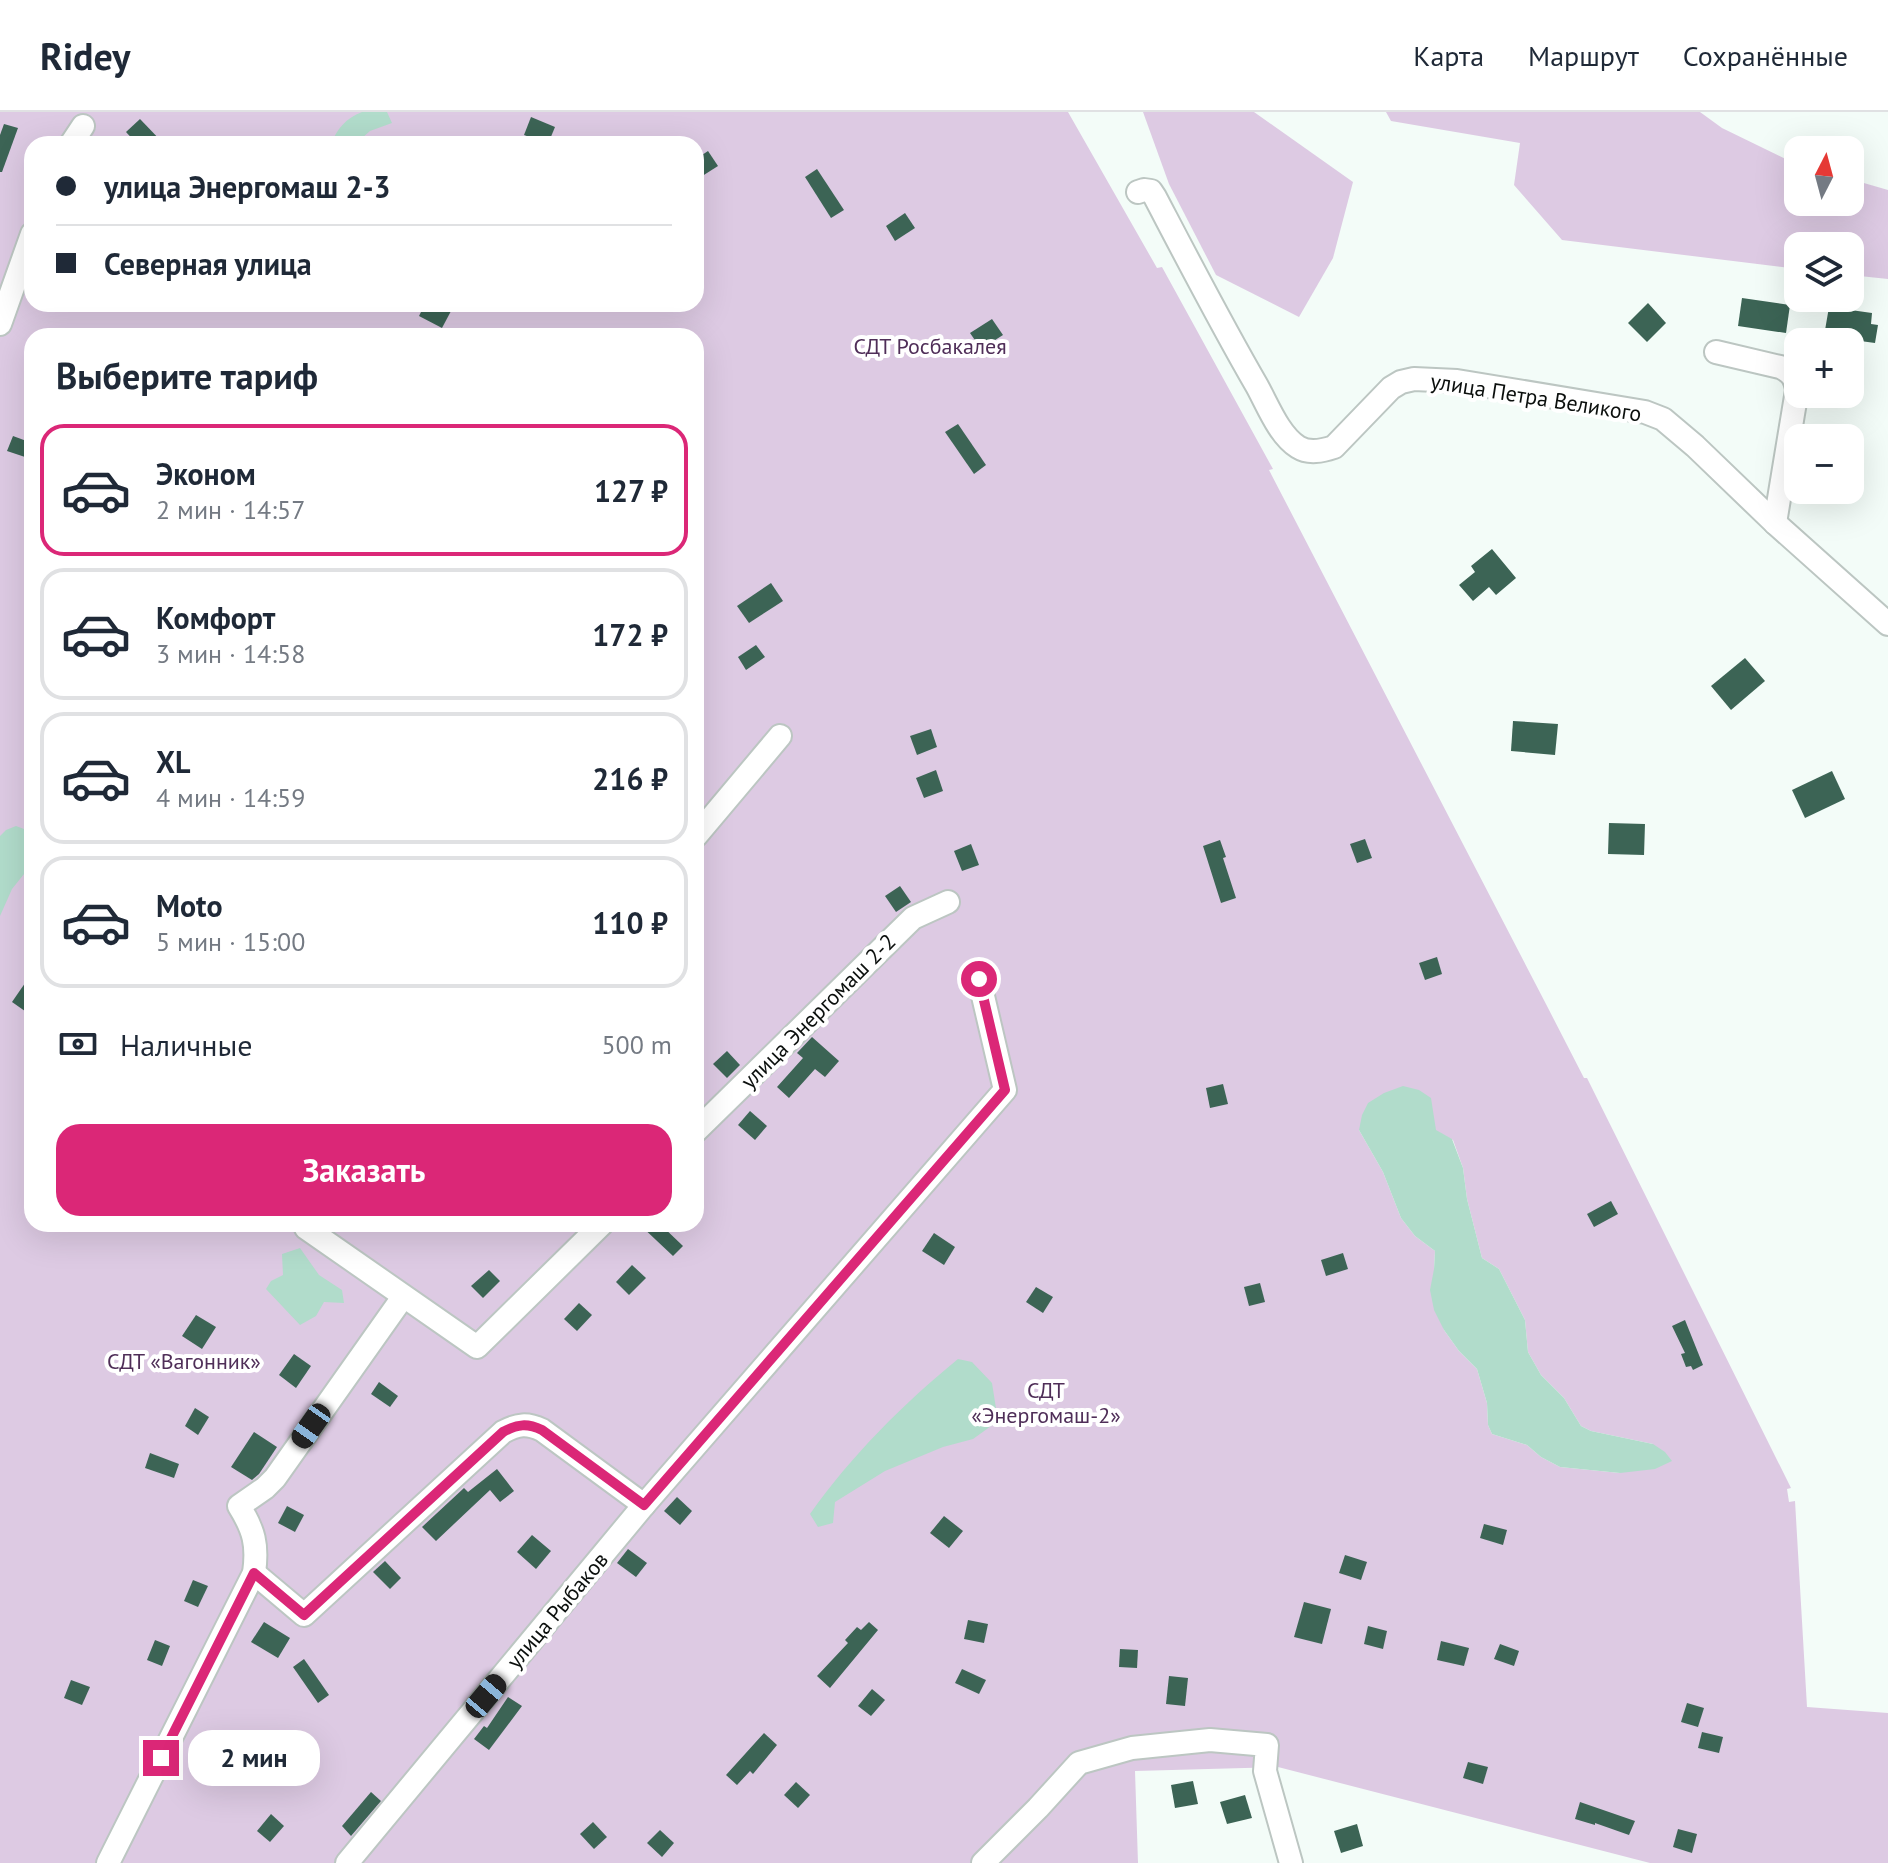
<!DOCTYPE html>
<html lang="ru">
<head>
<meta charset="utf-8">
<style>
  body { margin:0; font-family:"PT Sans",sans-serif; background:#f2f2f3; color:#1f2937; height:100vh; display:flex; flex-direction:column; font-size:30px; white-space:nowrap }
  * { box-sizing:border-box; margin:0 }
  p { font-size:26px; color:#747a83 }
  .icon { flex:none; width:44px; height:44px; fill:none; stroke:currentColor; stroke-width:2; stroke-linecap:round; stroke-linejoin:round }
  .map { position:relative; flex:1; overflow:hidden }
  .side { position:absolute; left:24px; top:216px; width:680px; height:904px; display:flex; flex-direction:column; background:#fff; border-radius:24px; box-shadow:0 8px 32px #0002 }
  .side>* { flex:none }
  .top-card { position:absolute; left:24px; top:24px; width:680px; height:176px; border-radius:24px; box-shadow:0 8px 32px #0002; display:grid; align-content:center; height:176px; padding:0 32px; background:#fff }
  .needle { width:52px; rotate:6deg }
  .buttons { position:absolute; left:1784px; top:24px; display:grid; gap:16px }
  .buttons a { display:grid; place-items:center; width:80px; height:80px; border-radius:16px; background:#fff; box-shadow:0 8px 32px #0002; font-size:40px }
  .end { position:absolute; width:36px; height:36px; margin:-18px; border:10px solid #db2777; background:#fff; box-shadow:0 0 0 4px #fff }
  .from { border-radius:50% }
  .bubble { position:absolute; height:56px; border-radius:24px; background:#fff; box-shadow:0 8px 32px #0002; font-size:26px; font-weight:600; line-height:56px; text-align:center }
  .car { position:absolute; width:24px; height:48px; margin:-24px -12px; border-radius:10px; box-shadow:0 0 6px 2px #0007; background:linear-gradient(#222 24%,#8ab4d8 0 40%,#222 0 76%,#8ab4d8 0 86%,#222 0) }
  .top-card b { display:flex; align-items:center; gap:28px; height:76px; font-size:30px }
  .top-card b+b { border-top:2px solid #e0e1e3 }
  .top-card i { width:20px; height:20px; background:#1f2937 }
  ul { padding:0; list-style:none }
  li { display:flex; align-items:center; gap:24px; height:132px; margin:0 16px 12px; padding:0 16px; border:4px solid #e0e1e3; border-radius:24px }
  li div { flex:1 }
  li b { display:block; font-size:30px }
  li em { font-style:normal; font-weight:600 }
  li.on { border-color:#db2777 }
  li>.icon { width:72px; height:72px; stroke-width:1.5 }
  h2 { padding:0 32px; font-size:36px; line-height:96px }
  .pay { display:flex; align-items:center; gap:20px; height:88px; padding:0 32px; font-size:30px }
  .pay p { margin-inline-start:auto }
  .cta { display:flex; gap:16px; margin-top:auto; padding:16px 32px }
  .cta a { flex:1; height:92px; border-radius:24px; background:#db2777; color:#fff; font-size:32px; font-weight:600; line-height:92px; text-align:center }
  header { display:flex; align-items:center; gap:48px; box-sizing:border-box; height:112px; padding:0 40px; background:#fff; border-bottom:2px solid #e0e1e3 }
  header strong { font-size:38px }
  nav { display:flex; gap:44px; margin-inline-start:auto; font-size:28px }
  .map>svg:first-child { display:block }
  .green { fill:#ddcae3; fill-rule:evenodd }
  .water { fill:#b1dccb }
  .building { fill:#3c6455 }
  .lines { fill:none; stroke-linecap:round; stroke-linejoin:round }
  .street-casing { stroke:#bcc6c2; stroke-width:26 }
  .street { stroke:#fff; stroke-width:22 }
  .route { stroke:#db2777; stroke-width:10 }
  .labels { text-anchor:middle; stroke-width:8; stroke-linejoin:round; paint-order:stroke }
  .park-label { font-size:22px; fill:#4f2e58; stroke:#fff }
  .street-label { font-size:22px; fill:#0b0f0d; stroke:#fff }
</style>
</head>
<body>
<header>
<strong>Ridey</strong>
<nav><a>Карта</a><a>Маршрут</a><a>Сохранённые</a></nav>
</header>
<div class="map">
<svg width="1888" height="1751" viewBox="0 0 1888 1751">
  <rect width="100%" height="100%" fill="#f3fcf8"/>
  <g class="green">
    <path d="M0,0H1068L1157,156L1162,155L1273,357L1269,358L1547,894L1584,966H1587L1791,1376L1787,1377L1789,1390L1795,1389L1807,1595L1888,1601V1751H1650L1278,1655L1135,1659L1138,1751H0ZM32,32H696V192H32ZM32,224H696V1112H32ZM1359,1018L1436,1019L1453,1028L1463,1056L1467,1087L1482,1146L1499,1157L1525,1208L1528,1240L1541,1263L1564,1286L1581,1314L1591,1319L1653,1332L1620,1361L1560,1355L1541,1345L1527,1333L1492,1322L1488,1313L1487,1291L1477,1257L1459,1239L1444,1218L1434,1157L1435,1139L1415,1124L1401,1106L1383,1060Z"/>
    <path d="M1143,0H1254L1353,70L1333,146L1299,205L1216,163L1169,72Z"/>
    <path d="M1386,0H1700L1722,16L1798,53V90H1850V67L1888,78V167L1850,163V134H1798V157L1562,128L1514,73L1520,31L1391,9Z"/>
  </g>
  <g class="water">
    <path d="M362,0H387L392,11L370,19L355,32H331C337,17 346,6 362,0Z"/>
    <path d="M16,714L32,720V752L12,777L0,804V724L6,718Z"/>
    <path d="M1403,974L1419,978L1431,986L1436,1018L1452,1027L1463,1056L1467,1087L1482,1146L1499,1157L1525,1208L1528,1240L1541,1263L1564,1286L1581,1314L1591,1319L1653,1332L1665,1340L1672,1349L1655,1357L1620,1361L1560,1355L1541,1345L1527,1333L1492,1322L1488,1313L1487,1291L1477,1257L1459,1239L1444,1218L1434,1198L1430,1178L1434,1157L1435,1139L1415,1124L1401,1106L1383,1060L1359,1018L1362,1003L1368,991L1384,981Z"/>
    <path d="M300,1136L319,1163L342,1178L344,1191L324,1190L316,1204L300,1213L266,1177L271,1169L283,1163L282,1142Z"/>
    <path d="M958,1247L972,1250L992,1271L998,1309L973,1327L943,1335L885,1359L835,1390L833,1411L818,1415L810,1402C852,1343 902,1293 958,1247Z"/>
  </g>
  <g class="building">
    <path d="M531,5L555,15L548,32L524,23Z"/>
    <path d="M140,7L164,32H137L126,20Z"/>
    <path d="M4,12L18,16L2,60H0V23Z"/>
    <path d="M708,39L718,54L696,68V47Z"/>
    <path d="M817,57L844,98L831,106L805,65Z"/>
    <path d="M905,101L915,116L895,129L886,114Z"/>
    <path d="M1742,186L1790,193L1786,221L1738,214Z"/>
    <path d="M1648,191L1666,211L1647,230L1628,211Z"/>
    <path d="M425,192H438L451,199L442,216L419,204Z"/>
    <path d="M1829,195L1872,201L1871,212L1878,213L1875,231L1824,224Z"/>
    <path d="M992,207L1003,223L981,237L970,221Z"/>
    <path d="M958,312L986,353L974,362L945,320Z"/>
    <path d="M13,324L32,331L28,346L7,339Z"/>
    <path d="M1492,437L1516,466L1496,483L1489,475L1473,489L1459,473L1475,460L1471,454Z"/>
    <path d="M771,471L783,489L749,511L737,494Z"/>
    <path d="M756,533L765,545L746,558L738,545Z"/>
    <path d="M1745,546L1765,569L1731,598L1711,574Z"/>
    <path d="M1513,609L1558,612L1555,643L1511,639Z"/>
    <path d="M931,617L937,635L917,643L910,624Z"/>
    <path d="M936,658L943,679L924,686L916,666Z"/>
    <path d="M1832,659L1845,687L1805,706L1792,678Z"/>
    <path d="M1609,711L1645,712L1644,743L1608,742Z"/>
    <path d="M1365,727L1372,746L1357,751L1350,732Z"/>
    <path d="M1220,728L1226,745L1223,746L1236,786L1221,791L1203,734Z"/>
    <path d="M971,732L979,753L962,759L954,739Z"/>
    <path d="M900,774L911,790L896,800L885,784Z"/>
    <path d="M1437,845L1442,862L1425,868L1419,851Z"/>
    <path d="M32,861V904L12,890Z"/>
    <path d="M812,925L839,949L825,965L815,957L789,986L777,975L803,946L797,941Z"/>
    <path d="M727,939L740,953L727,966L713,952Z"/>
    <path d="M1223,972L1228,992L1210,996L1206,976Z"/>
    <path d="M750,999L767,1014L755,1028L738,1013Z"/>
    <path d="M1611,1089L1618,1102L1594,1115L1587,1102Z"/>
    <path d="M639,1112H660L683,1134L673,1144Z"/>
    <path d="M934,1121L955,1135L944,1153L922,1139Z"/>
    <path d="M1343,1141L1348,1157L1326,1164L1321,1148Z"/>
    <path d="M632,1153L646,1166L629,1183L616,1170Z"/>
    <path d="M489,1158L500,1169L483,1186L471,1174Z"/>
    <path d="M1260,1171L1265,1190L1249,1194L1244,1175Z"/>
    <path d="M1036,1175L1053,1185L1043,1201L1026,1190Z"/>
    <path d="M579,1191L592,1203L577,1219L564,1207Z"/>
    <path d="M196,1203L216,1215L202,1237L182,1224Z"/>
    <path d="M1685,1208L1703,1253L1693,1258L1691,1254L1686,1255L1681,1242L1685,1241L1672,1214Z"/>
    <path d="M294,1242L311,1254L296,1276L279,1263Z"/>
    <path d="M379,1270L398,1284L390,1295L371,1282Z"/>
    <path d="M195,1296L209,1305L198,1323L185,1314Z"/>
    <path d="M254,1320L277,1335L259,1362L252,1368L231,1355Z"/>
    <path d="M150,1341L179,1352L174,1366L145,1356Z"/>
    <path d="M497,1357L514,1379L500,1390L490,1378L436,1429L422,1415L464,1376L468,1380Z"/>
    <path d="M677,1385L692,1399L680,1413L664,1399Z"/>
    <path d="M287,1394L304,1403L295,1420L278,1411Z"/>
    <path d="M944,1404L963,1419L949,1436L930,1421Z"/>
    <path d="M1484,1412L1507,1418L1503,1433L1480,1426Z"/>
    <path d="M532,1423L551,1439L536,1457L517,1440Z"/>
    <path d="M628,1437L647,1451L636,1465L617,1451Z"/>
    <path d="M1345,1443L1367,1450L1361,1468L1339,1461Z"/>
    <path d="M385,1449L401,1466L390,1477L373,1460Z"/>
    <path d="M193,1468L208,1474L198,1495L184,1489Z"/>
    <path d="M1304,1490L1331,1497L1322,1532L1294,1525Z"/>
    <path d="M968,1508L988,1512L984,1531L964,1527Z"/>
    <path d="M264,1510L290,1526L278,1546L251,1530Z"/>
    <path d="M869,1510L878,1518L830,1576L817,1564L848,1531L845,1528L857,1515L861,1518Z"/>
    <path d="M1368,1514L1387,1519L1383,1537L1364,1532Z"/>
    <path d="M155,1528L170,1534L162,1554L147,1548Z"/>
    <path d="M1441,1529L1469,1536L1464,1554L1437,1548Z"/>
    <path d="M1500,1532L1519,1539L1514,1554L1494,1547Z"/>
    <path d="M1120,1537L1138,1538L1137,1556L1119,1555Z"/>
    <path d="M304,1547L329,1583L318,1591L293,1555Z"/>
    <path d="M962,1557L986,1568L979,1582L955,1571Z"/>
    <path d="M1169,1564L1188,1566L1185,1594L1166,1592Z"/>
    <path d="M71,1568L90,1575L82,1593L64,1586Z"/>
    <path d="M872,1577L885,1588L871,1604L858,1594Z"/>
    <path d="M508,1585L522,1594L489,1638L474,1627L484,1614L487,1616Z"/>
    <path d="M1687,1591L1704,1596L1698,1615L1681,1610Z"/>
    <path d="M1702,1620L1723,1625L1719,1641L1698,1636Z"/>
    <path d="M764,1621L777,1633L753,1662L750,1659L737,1673L726,1663Z"/>
    <path d="M1468,1650L1488,1655L1483,1672L1463,1666Z"/>
    <path d="M1193,1669L1198,1692L1175,1696L1171,1673Z"/>
    <path d="M796,1670L810,1683L798,1696L784,1683Z"/>
    <path d="M371,1680L381,1689L351,1724L342,1714Z"/>
    <path d="M1245,1683L1252,1706L1227,1712L1220,1690Z"/>
    <path d="M1580,1690L1635,1709L1629,1723L1595,1711V1713L1575,1707Z"/>
    <path d="M271,1702L284,1714L270,1730L257,1719Z"/>
    <path d="M593,1710L607,1725L594,1737L580,1722Z"/>
    <path d="M1357,1712L1363,1734L1341,1741L1334,1719Z"/>
    <path d="M1678,1717L1697,1722L1692,1741L1673,1735Z"/>
    <path d="M660,1718L674,1731L662,1745L647,1731Z"/>
  </g>
  <g class="lines">
    <defs>
      <g id="street">
        <path d="M71,32L83,14"/>
        <path d="M1138,80L1144,78L1151,79L1155,85C1188,148 1221,212 1257,274C1268,294 1279,323 1298,335C1309,342 1322,339 1334,335L1391,276L1401,270L1414,267L1457,269L1645,300L1663,307L1695,334L1775,411L1888,512"/>
        <path d="M0,212L32,122"/>
        <path d="M1716,240L1780,255C1791,260 1795,265 1797,278L1775,411"/>
        <path d="M696,724L780,624"/>
        <path d="M696,1019L913,806L948,790"/>
        <path d="M310,1112L306,1116L477,1235L602,1112"/>
        <path d="M254,1461L304,1503L503,1320C518,1312 527,1311 542,1318L644,1393"/>
        <path d="M108,1751L254,1461C258,1433 254,1418 239,1394L265,1376L275,1366L403,1185"/>
        <path d="M347,1751L644,1393L1005,978L979,867"/>
        <path d="M983,1751L1038,1696L1079,1651L1132,1636L1210,1628L1267,1633L1265,1659L1291,1751"/>
      </g>
    </defs>
    <use href="#street" class="street-casing"/>
    <use href="#street" class="street"/>
  </g>
  <g class="lines">
    <path class="route" d="M161,1646L254,1461L304,1503L503,1320C518,1312 527,1311 542,1318L644,1393L1005,978L979,867"/>
  </g>
  <g class="labels">
    <g class="park-label">
      <text x="930" y="242">СДТ Росбакалея</text>
      <text x="184" y="1257">СДТ «Вагонник»</text>
      <text x="1046" y="1286">СДТ<tspan x="1046" dy="25">«Энергомаш-2»</tspan></text>
    </g>
    <g class="street-label">
      <text transform="translate(1536 285) rotate(9)" y="8">улица Петра Великого</text>
      <text transform="translate(818 899) rotate(-45)" y="8">улица Энергомаш 2-2</text>
      <text transform="translate(557 1498) rotate(-50)" y="8">улица Рыбаков</text>
    </g>
  </g>
</svg>
<div class="buttons">
<a><svg class="needle" viewBox="-14 -14 28 28"><path d="M0-13l5 13h-10z" fill="#e53935"/><path d="M0 13l5-13h-10z" fill="#747a83"/></svg></a>
<a><svg class="icon" aria-label="layers" viewBox="0 0 24 24"><path d="M12 4l9 5-9 5-9-5zM3 14l9 5 9-5"/></svg></a>
<a>+</a>
<a>−</a>
</div>
<i class="end from" style="left:979px;top:867px"></i>
<i class="end" style="left:161px;top:1646px"></i>
<div class="bubble" style="left:188px;top:1618px;width:132px">2 мин</div>
<i class="car" style="left:311px;top:1314px;rotate:215deg"></i>
<i class="car" style="left:486px;top:1584px;rotate:40deg"></i>
<div class="top-card">
<b><i class="from"></i>улица Энергомаш 2-3</b>
<b><i></i>Северная улица</b>
</div>
<section class="side">
<h2>Выберите тариф</h2>
<ul>
<li class="on"><svg class="icon" aria-label="car" viewBox="0 0 24 24"><path d="M5 17H2v-5l4-1 3-4h7l3 4 3 1v5h-3M9 17h6M6 11h13"/><circle cx="7" cy="17" r="2"/><circle cx="17" cy="17" r="2"/></svg><div><b>Эконом</b><p>2 мин · 14:57</p></div><em>127 ₽</em></li>
<li><svg class="icon" aria-label="car" viewBox="0 0 24 24"><path d="M5 17H2v-5l4-1 3-4h7l3 4 3 1v5h-3M9 17h6M6 11h13"/><circle cx="7" cy="17" r="2"/><circle cx="17" cy="17" r="2"/></svg><div><b>Комфорт</b><p>3 мин · 14:58</p></div><em>172 ₽</em></li>
<li><svg class="icon" aria-label="car" viewBox="0 0 24 24"><path d="M5 17H2v-5l4-1 3-4h7l3 4 3 1v5h-3M9 17h6M6 11h13"/><circle cx="7" cy="17" r="2"/><circle cx="17" cy="17" r="2"/></svg><div><b>XL</b><p>4 мин · 14:59</p></div><em>216 ₽</em></li>
<li><svg class="icon" aria-label="car" viewBox="0 0 24 24"><path d="M5 17H2v-5l4-1 3-4h7l3 4 3 1v5h-3M9 17h6M6 11h13"/><circle cx="7" cy="17" r="2"/><circle cx="17" cy="17" r="2"/></svg><div><b>Moto</b><p>5 мин · 15:00</p></div><em>110 ₽</em></li>
</ul>
<div class="pay"><svg class="icon" aria-label="cash" viewBox="0 0 24 24"><path d="M3 7h18v10H3z"/><circle cx="12" cy="12" r="2"/></svg>Наличные<p>500 m</p></div>
<div class="cta"><a>Заказать</a></div>
</section>
</div>
</body>
</html>
